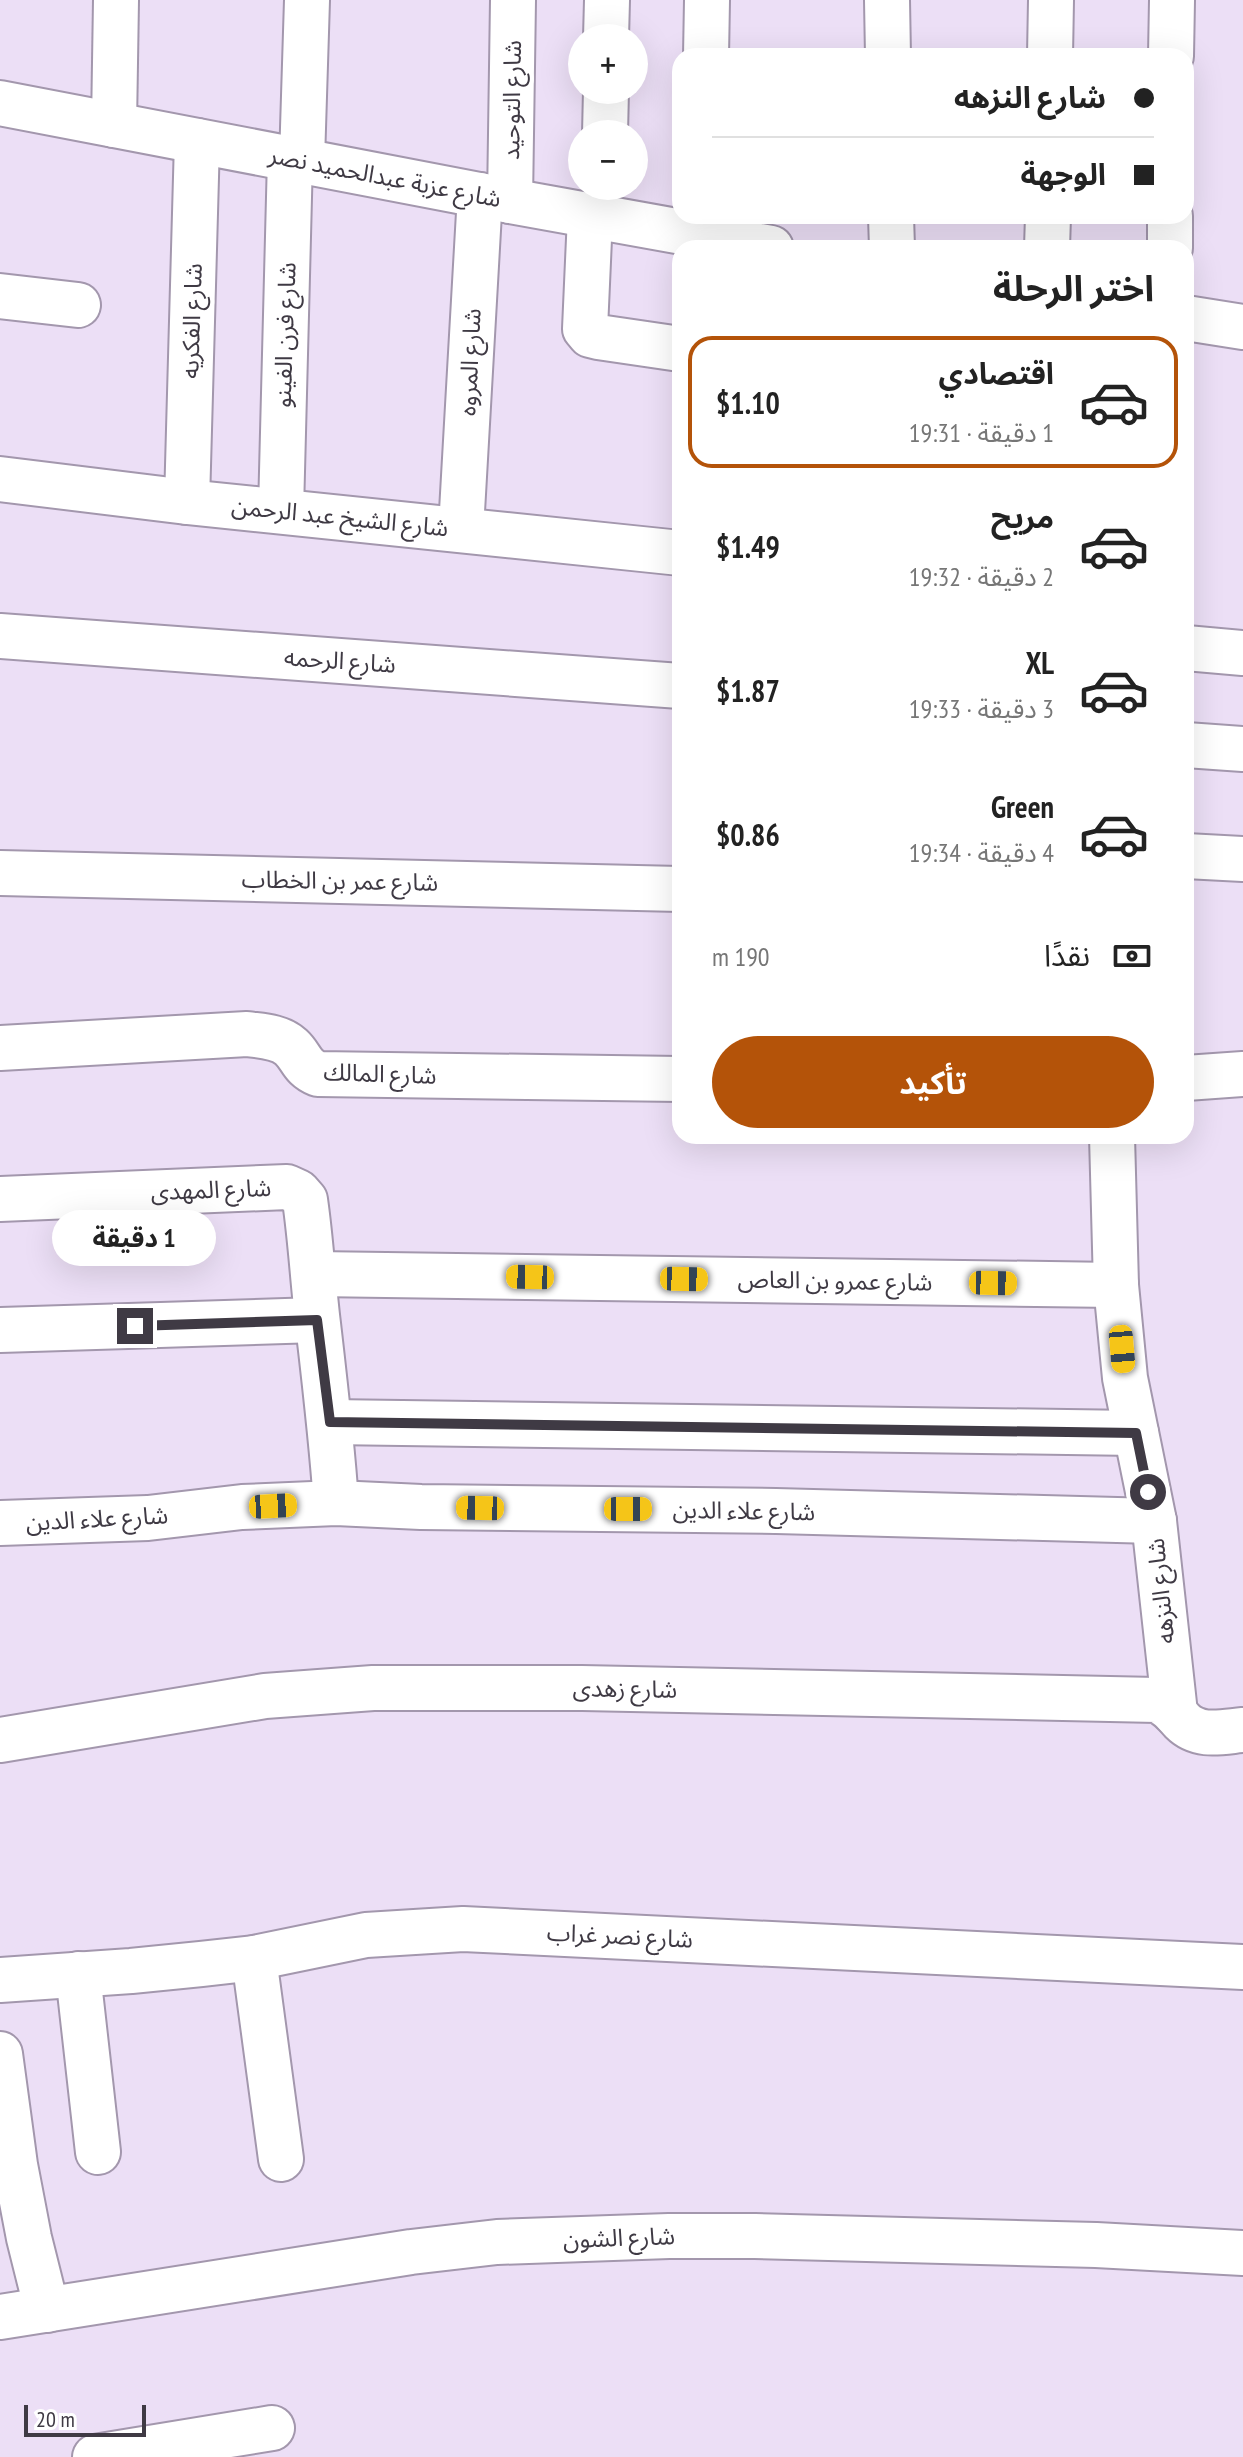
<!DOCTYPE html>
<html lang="ar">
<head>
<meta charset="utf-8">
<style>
  body { margin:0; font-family:"PT Sans Narrow","Noto Sans Arabic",sans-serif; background:#f6f6f6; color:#222; direction:rtl; height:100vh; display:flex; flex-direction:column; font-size:30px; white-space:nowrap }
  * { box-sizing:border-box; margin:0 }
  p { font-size:26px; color:#767676 }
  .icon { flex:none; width:44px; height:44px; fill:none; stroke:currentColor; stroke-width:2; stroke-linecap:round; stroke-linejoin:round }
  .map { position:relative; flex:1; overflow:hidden; direction:ltr }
  .details { position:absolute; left:672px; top:240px; width:522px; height:904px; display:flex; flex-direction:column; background:#fff; border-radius:24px; box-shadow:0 8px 32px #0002; direction:rtl }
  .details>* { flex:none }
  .top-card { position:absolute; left:672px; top:48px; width:522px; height:176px; border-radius:24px; box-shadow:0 8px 32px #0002; direction:rtl; display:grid; align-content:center; height:176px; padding:0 40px; background:#fff }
  .tools { position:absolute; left:568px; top:24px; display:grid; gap:16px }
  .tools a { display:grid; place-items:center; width:80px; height:80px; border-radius:50%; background:#fff; box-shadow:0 8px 32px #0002; font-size:40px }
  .scale { position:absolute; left:24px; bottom:20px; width:122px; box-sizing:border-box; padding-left:8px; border:4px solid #3f3a44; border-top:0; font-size:22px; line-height:28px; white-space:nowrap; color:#3f3a44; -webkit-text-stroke:6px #fff; paint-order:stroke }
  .end { position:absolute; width:36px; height:36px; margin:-18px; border:10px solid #3f3a44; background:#fff; box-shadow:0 0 0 4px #fff }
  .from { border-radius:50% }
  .bubble { position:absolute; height:56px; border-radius:28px; background:#fff; box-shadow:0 8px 32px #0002; font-size:26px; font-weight:700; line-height:56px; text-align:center; direction:rtl }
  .car { position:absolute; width:24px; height:48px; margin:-24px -12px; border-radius:10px; box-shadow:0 0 6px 2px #0007; background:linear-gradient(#f5c518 24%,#345 0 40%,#f5c518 0 76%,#345 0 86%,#f5c518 0) }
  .top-card b { display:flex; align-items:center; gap:28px; height:76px; font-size:30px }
  .top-card b+b { border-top:2px solid #e0e0e0 }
  .top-card i { width:20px; height:20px; background:#222 }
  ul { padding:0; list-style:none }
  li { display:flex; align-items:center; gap:24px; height:132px; margin:0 16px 12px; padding:0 24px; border:4px solid transparent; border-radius:24px }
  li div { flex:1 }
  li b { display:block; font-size:30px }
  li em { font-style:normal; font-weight:700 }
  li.selected { border-color:#b45309 }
  li>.icon { width:72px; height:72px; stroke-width:1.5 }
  h2 { padding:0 40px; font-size:36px; line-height:96px }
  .pay { display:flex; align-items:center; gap:20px; height:88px; padding:0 40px; font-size:30px }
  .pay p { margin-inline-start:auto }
  .button { display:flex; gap:16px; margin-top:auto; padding:16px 40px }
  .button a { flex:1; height:92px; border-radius:48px; background:#b45309; color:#fff; font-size:32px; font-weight:700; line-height:92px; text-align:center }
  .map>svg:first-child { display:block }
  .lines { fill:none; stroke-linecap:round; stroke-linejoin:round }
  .minor-casing { stroke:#a397ad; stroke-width:48 }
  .minor { stroke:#fff; stroke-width:44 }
  .route { stroke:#3f3a44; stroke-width:10 }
  .labels { text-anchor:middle; stroke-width:8; stroke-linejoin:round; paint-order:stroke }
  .street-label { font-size:24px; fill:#3f3a44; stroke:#fff }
</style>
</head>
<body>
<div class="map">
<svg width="1243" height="2457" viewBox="0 0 1243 2457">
  <rect width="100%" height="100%" fill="#ecdff6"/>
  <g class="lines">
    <defs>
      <g id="minor">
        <path d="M887,0L888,56"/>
        <path d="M606,38L607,0"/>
        <path d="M706,56L707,0"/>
        <path d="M1050,56L1051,0"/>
        <path d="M1171,56L1172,0"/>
        <path d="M0,103L510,201L771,248"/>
        <path d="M114,125L116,0"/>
        <path d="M605,134L606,90"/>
        <path d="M302,160L307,0"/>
        <path d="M510,201L513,0"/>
        <path d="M590,216L585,329L590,335L598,337L680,349"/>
        <path d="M891,216L892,248"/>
        <path d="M1047,248L1048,216"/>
        <path d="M1170,248V216"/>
        <path d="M0,296L78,305"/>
        <path d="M1186,318L1243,327"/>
        <path d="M0,479L187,502L680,553"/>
        <path d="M187,502L197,141"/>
        <path d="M281,511L290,158"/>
        <path d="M461,529L480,195"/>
        <path d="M0,636L680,686"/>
        <path d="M1186,648L1243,653"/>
        <path d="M1186,745L1243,749"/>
        <path d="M1186,856L1243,859"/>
        <path d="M0,873L680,889"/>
        <path d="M0,1048L247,1034C261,1036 279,1036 291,1047C302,1057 301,1067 318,1074L680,1079"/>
        <path d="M1186,1078L1243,1074"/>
        <path d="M1112,1136L1116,1285L1125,1378L1154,1521L1175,1713"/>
        <path d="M0,1199L287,1187L298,1192L305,1200C311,1241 313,1283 318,1324C325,1384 332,1443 336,1503"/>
        <path d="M315,1274L1116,1285"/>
        <path d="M0,1330L317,1320"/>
        <path d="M330,1422L1136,1433"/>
        <path d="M0,1523L148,1518L242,1507L336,1503L421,1507L776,1511L1154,1521"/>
        <path d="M0,1740L265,1696L373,1688H582L1157,1700C1168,1705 1174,1712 1182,1721C1199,1738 1221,1732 1243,1730"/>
        <path d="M254,1958L281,2159"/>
        <path d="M78,1974L98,2152"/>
        <path d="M0,1980L131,1971L201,1964L254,1958L366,1935L463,1929L1243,1967"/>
        <path d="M0,2054L15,2165L29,2238L47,2310"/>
        <path d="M0,2317L411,2252L497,2242L669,2236H755L1096,2245L1243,2253"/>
        <path d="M95,2457L272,2428"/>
      </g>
    </defs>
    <use href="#minor" class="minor-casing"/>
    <use href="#minor" class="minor"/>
  </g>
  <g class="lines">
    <path class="route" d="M135,1326L317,1320L330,1422L1136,1433L1148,1492"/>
  </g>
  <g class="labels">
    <g class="street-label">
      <text transform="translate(512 100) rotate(-89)" y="8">شارع التوحيد</text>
      <text transform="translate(385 177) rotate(11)" y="8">شارع عزبة عبدالحميد نصر</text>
      <text transform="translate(192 321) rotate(-88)" y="8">شارع الفكريه</text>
      <text transform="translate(285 335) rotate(-88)" y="8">شارع فرن الفينو</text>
      <text transform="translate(470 362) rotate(-87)" y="8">شارع المروه</text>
      <text transform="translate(340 517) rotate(6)" y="8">شارع الشيخ عبد الرحمن</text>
      <text transform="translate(340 661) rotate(4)" y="8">شارع الرحمه</text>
      <text transform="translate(340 881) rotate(1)" y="8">شارع عمر بن الخطاب</text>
      <text transform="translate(380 1074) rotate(2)" y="8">شارع المالك</text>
      <text transform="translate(211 1190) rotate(-2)" y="8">شارع المهدى</text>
      <text transform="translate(835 1281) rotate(1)" y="8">شارع عمرو بن العاص</text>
      <text transform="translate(744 1511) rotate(1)" y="8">شارع علاء الدين</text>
      <text transform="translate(97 1519) rotate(-3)" y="8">شارع علاء الدين</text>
      <text transform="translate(1161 1591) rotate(-96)" y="8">شارع النزهه</text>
      <text transform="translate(625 1689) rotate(1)" y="8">شارع زهدى</text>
      <text transform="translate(620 1936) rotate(3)" y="8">شارع نصر غراب</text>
      <text transform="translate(619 2238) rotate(-2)" y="8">شارع الشون</text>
    </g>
  </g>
</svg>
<div class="tools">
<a>+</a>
<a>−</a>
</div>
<div class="scale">20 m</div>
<i class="end from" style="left:1148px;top:1492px"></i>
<i class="end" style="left:135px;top:1326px"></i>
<div class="bubble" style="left:52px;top:1210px;width:164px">1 دقيقة</div>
<i class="car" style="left:530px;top:1277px;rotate:271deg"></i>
<i class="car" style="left:684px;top:1279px;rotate:91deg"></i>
<i class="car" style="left:993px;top:1283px;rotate:91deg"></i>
<i class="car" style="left:1122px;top:1349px;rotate:175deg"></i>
<i class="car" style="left:273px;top:1506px;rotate:87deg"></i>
<i class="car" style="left:480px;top:1508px;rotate:271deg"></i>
<i class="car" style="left:628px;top:1509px;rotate:90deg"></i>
<div class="top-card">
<b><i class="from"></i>شارع النزهه</b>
<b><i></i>الوجهة</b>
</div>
<section class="details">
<h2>اختر الرحلة</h2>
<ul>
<li class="selected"><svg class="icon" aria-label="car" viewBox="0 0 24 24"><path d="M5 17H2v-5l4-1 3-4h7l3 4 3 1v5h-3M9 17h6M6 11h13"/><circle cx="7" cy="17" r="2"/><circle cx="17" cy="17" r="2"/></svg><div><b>اقتصادي</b><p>1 دقيقة · 19:31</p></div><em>$1.10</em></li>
<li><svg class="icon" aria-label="car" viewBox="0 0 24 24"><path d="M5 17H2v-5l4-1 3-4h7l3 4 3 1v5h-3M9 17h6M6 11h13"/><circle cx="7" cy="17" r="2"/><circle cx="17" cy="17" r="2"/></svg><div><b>مريح</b><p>2 دقيقة · 19:32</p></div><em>$1.49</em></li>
<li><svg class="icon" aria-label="car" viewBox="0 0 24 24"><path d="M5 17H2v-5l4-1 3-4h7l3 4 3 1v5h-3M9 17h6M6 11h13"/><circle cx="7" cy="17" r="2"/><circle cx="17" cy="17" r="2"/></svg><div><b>XL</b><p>3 دقيقة · 19:33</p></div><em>$1.87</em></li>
<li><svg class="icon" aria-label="car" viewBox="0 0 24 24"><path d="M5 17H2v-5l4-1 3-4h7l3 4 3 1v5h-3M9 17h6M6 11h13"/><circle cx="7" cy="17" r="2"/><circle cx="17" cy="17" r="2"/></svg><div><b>Green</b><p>4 دقيقة · 19:34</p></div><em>$0.86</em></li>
</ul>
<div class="pay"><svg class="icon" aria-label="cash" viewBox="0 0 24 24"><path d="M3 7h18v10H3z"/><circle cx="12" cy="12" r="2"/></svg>نقدًا<p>190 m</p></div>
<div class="button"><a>تأكيد</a></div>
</section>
</div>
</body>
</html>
